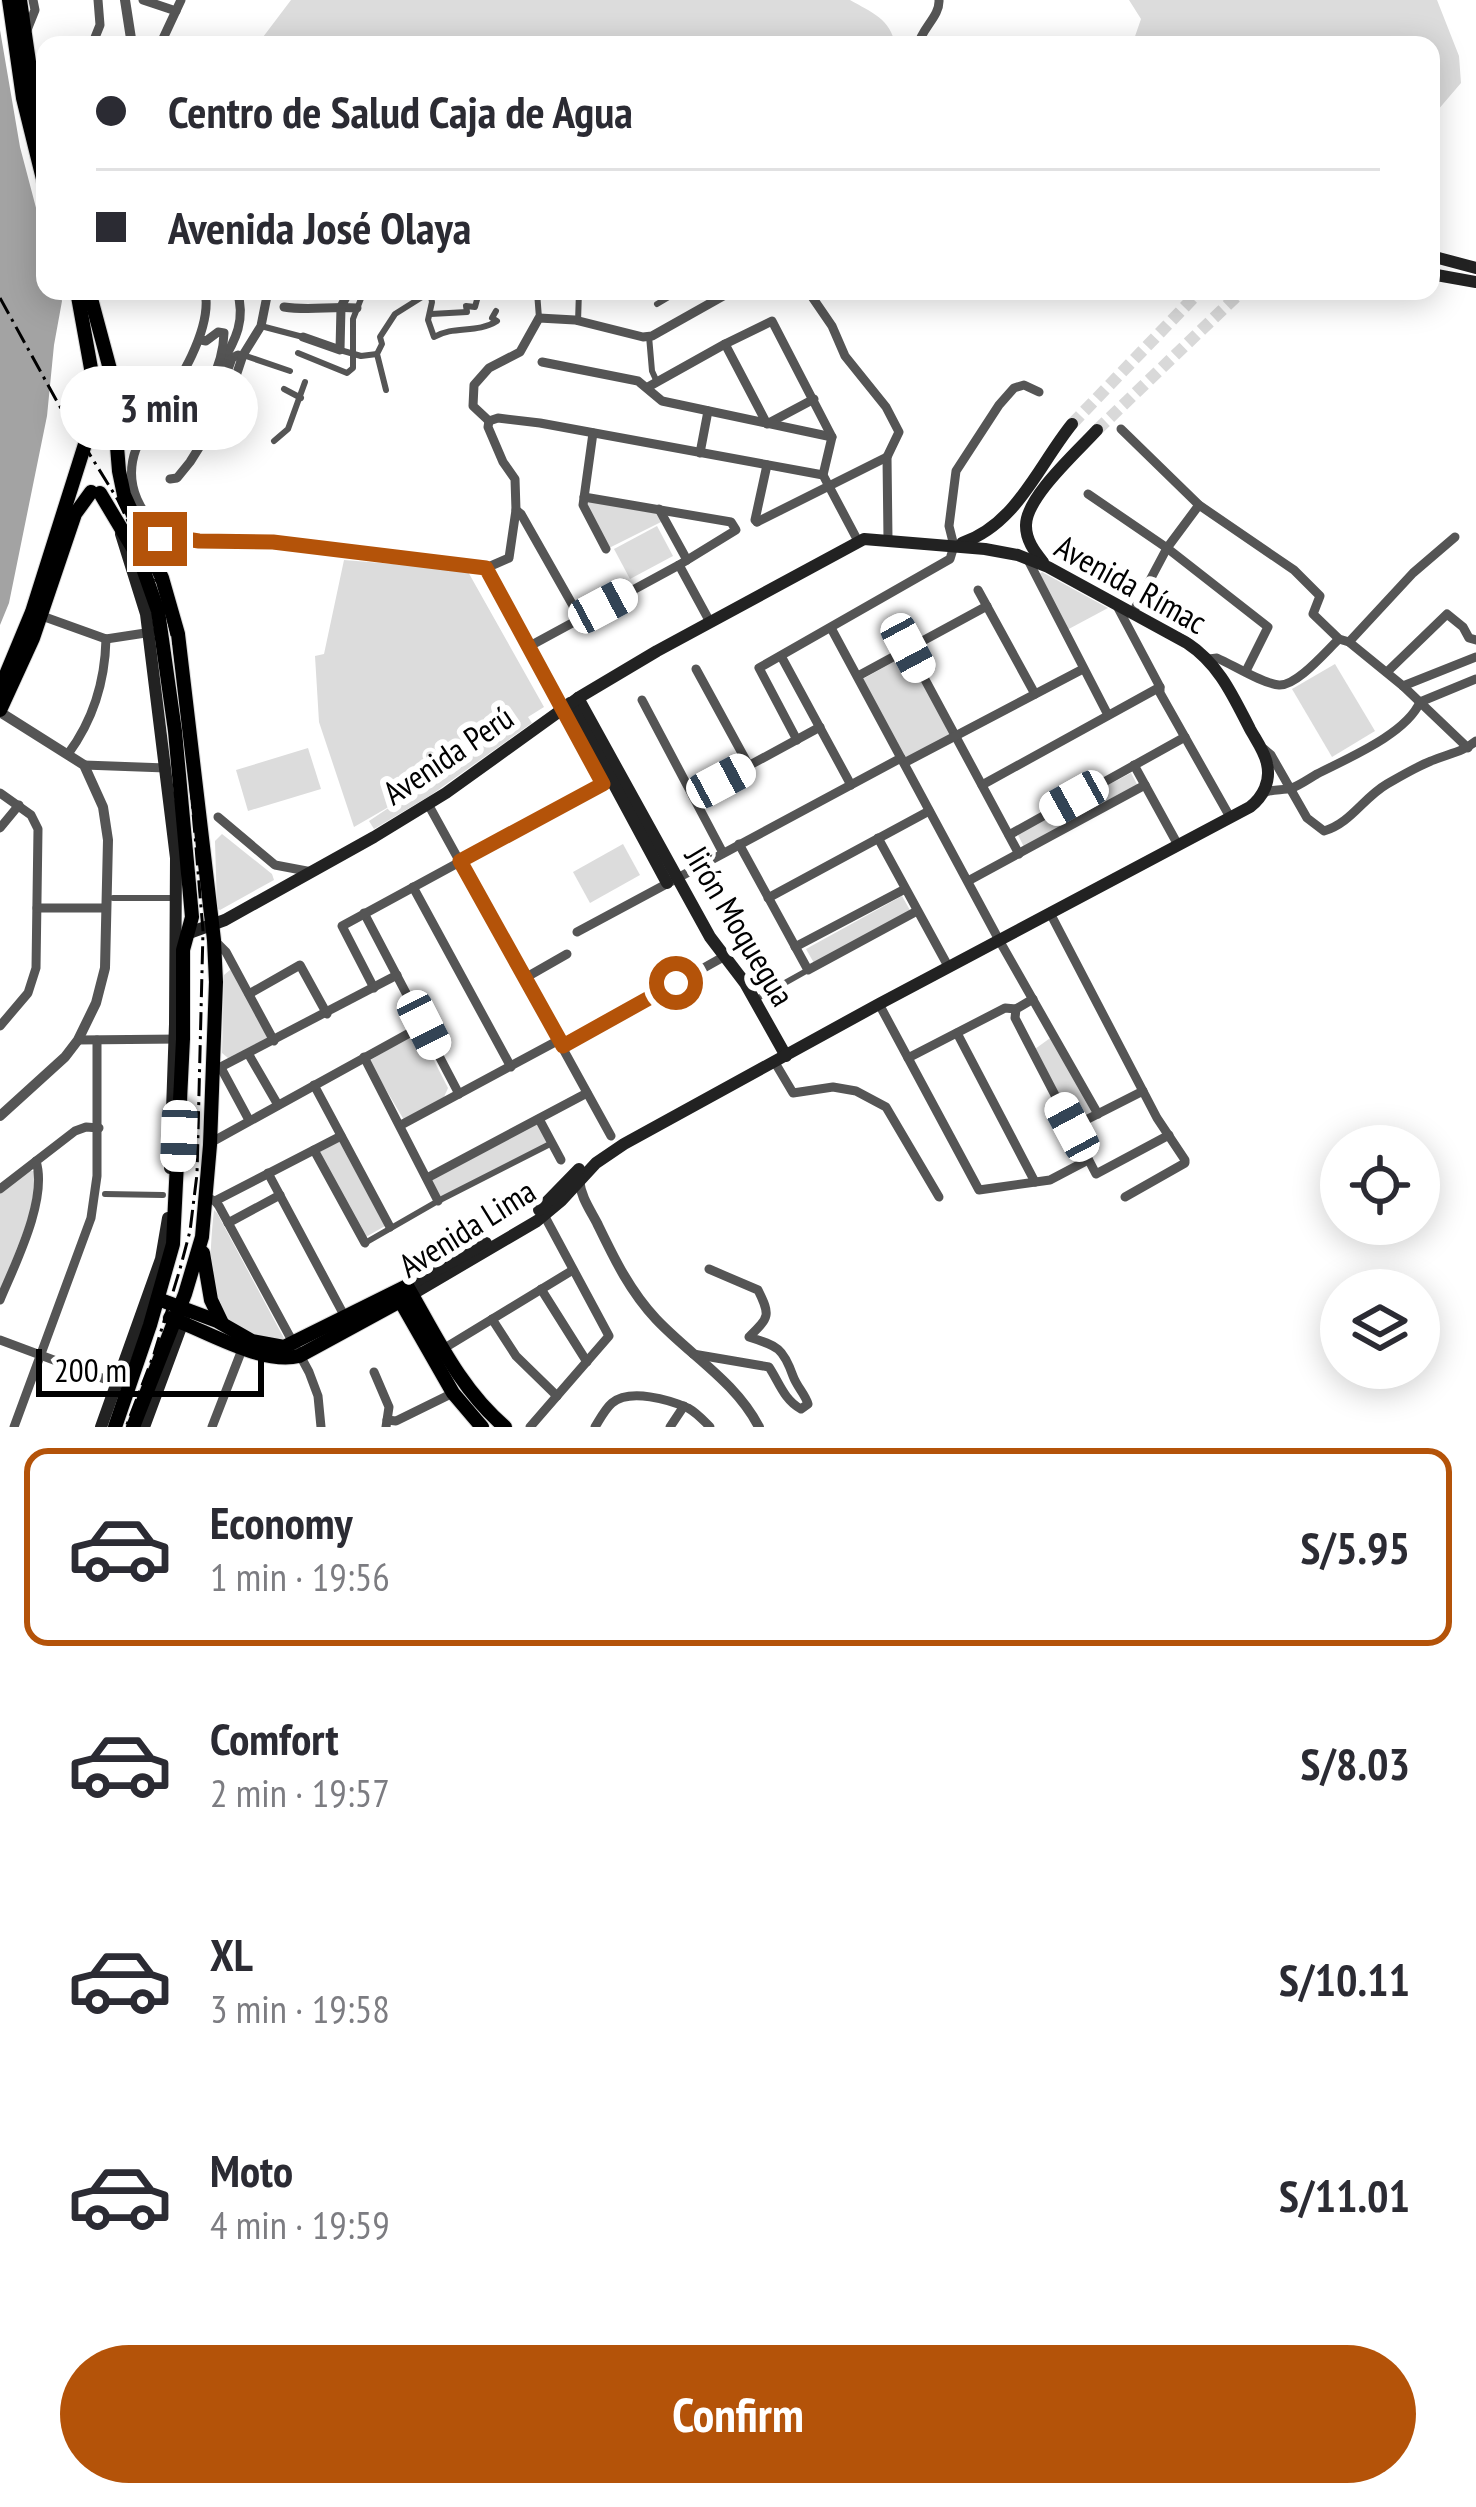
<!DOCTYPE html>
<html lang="en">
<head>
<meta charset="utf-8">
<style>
  body { margin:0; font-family:"PT Sans Narrow",sans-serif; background:#f2f2f3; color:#2b2b33; height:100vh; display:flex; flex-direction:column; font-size:45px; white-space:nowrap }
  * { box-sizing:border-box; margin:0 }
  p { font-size:39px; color:#7c7c81 }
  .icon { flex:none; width:66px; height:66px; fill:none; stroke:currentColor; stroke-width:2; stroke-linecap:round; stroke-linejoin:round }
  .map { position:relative; height:1427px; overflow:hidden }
  .drawer { display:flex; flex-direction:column; background:#fff; flex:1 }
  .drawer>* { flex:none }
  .banner { position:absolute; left:36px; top:36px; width:1404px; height:264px; border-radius:24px; box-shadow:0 6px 30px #0003; display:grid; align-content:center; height:264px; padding:0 60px; background:#fff }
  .controls { position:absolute; left:1320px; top:1125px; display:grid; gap:24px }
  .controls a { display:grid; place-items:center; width:120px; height:120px; border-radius:50%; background:#fff; box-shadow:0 6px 30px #0003; font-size:60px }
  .scale { position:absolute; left:36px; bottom:30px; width:228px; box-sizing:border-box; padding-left:12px; border:6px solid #000; border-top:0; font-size:33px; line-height:42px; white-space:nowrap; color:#000; -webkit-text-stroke:9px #fff; paint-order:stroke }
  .end { position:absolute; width:54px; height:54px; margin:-27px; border:15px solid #b45309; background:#fff; box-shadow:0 0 0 6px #fff }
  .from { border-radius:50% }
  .bubble { position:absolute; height:84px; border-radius:42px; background:#fff; box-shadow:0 6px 30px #0003; font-size:39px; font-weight:600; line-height:84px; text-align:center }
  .car { position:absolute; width:36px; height:72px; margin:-36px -18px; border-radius:15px; box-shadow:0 0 9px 3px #0007; background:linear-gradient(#fff 24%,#345 0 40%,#fff 0 76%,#345 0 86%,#fff 0) }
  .banner b { display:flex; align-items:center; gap:42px; height:114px; font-size:45px }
  .banner b+b { border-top:3px solid #e1e1e2 }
  .banner i { width:30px; height:30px; background:#2b2b33 }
  ul { padding:21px 0 0; list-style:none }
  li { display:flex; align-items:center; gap:36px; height:198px; margin:0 24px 18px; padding:0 36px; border:6px solid transparent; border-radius:24px }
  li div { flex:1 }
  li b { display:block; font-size:45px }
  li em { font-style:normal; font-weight:600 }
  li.selected { border-color:#b45309 }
  li>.icon { width:108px; height:108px; stroke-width:1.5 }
  .cta { display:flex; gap:24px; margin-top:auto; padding:24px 60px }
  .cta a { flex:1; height:138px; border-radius:72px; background:#b45309; color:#fff; font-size:48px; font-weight:600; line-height:138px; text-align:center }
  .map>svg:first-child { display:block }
  .green { fill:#dcdcdc }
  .water { fill:#a3a3a3 }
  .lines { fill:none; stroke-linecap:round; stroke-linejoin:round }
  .secondary-tunnel { stroke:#d9d9d9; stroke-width:12; stroke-dasharray:12 6; stroke-linecap:butt }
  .primary-casing { stroke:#dbdbdb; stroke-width:16 }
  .pedestrian { stroke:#555; stroke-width:6 }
  .minor { stroke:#555; stroke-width:9 }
  .tertiary { stroke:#555; stroke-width:10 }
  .secondary { stroke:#222; stroke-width:12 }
  .primary { stroke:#000; stroke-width:14 }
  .rail { stroke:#000; stroke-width:3; stroke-dasharray:18 6 3 6; stroke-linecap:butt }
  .route { stroke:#b45309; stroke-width:15 }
  .labels { text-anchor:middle; stroke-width:12; stroke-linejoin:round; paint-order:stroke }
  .street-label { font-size:33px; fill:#000; stroke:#fff }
</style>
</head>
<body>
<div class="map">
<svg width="1476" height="1427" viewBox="0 0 1476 1427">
  <rect width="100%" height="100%" fill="#fff"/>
  <g class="green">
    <path d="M291,0H850C871,12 891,19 895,45H257Z"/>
    <path d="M1129,0H1437L1459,56L1461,83L1431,118V45H1132L1141,19Z"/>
    <path d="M586,499L658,512L663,521L607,549L585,505Z"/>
    <path d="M657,526L673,556L630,579L614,549Z"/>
    <path d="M344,560L467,570L544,707L528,717L532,723L431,795L374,829L369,821L399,801L354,827L319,722L315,656L324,654Z"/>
    <path d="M1042,572L1108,608L1065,631L1038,575Z"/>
    <path d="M908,654L951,736L904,761L861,680Z"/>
    <path d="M1335,664L1375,731L1332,757L1292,689Z"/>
    <path d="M308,748L321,789L248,811L236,770Z"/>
    <path d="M1131,773L1139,788L1025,849L1017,833Z"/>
    <path d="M222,834L272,874L274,880L220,910L217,908L215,841Z"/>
    <path d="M623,844L640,875L590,903L573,872Z"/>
    <path d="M902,896L911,912L814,963L806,949Z"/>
    <path d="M230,970L233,971L268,1038L236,1057L228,1058L222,1053L224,975Z"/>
    <path d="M419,1031L448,1088L444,1097L404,1120L369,1061Z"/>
    <path d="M1053,1036L1093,1113L1074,1123L1035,1049Z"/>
    <path d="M538,1121L550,1142L442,1199L430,1178Z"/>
    <path d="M339,1141L385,1226L364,1238L318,1153Z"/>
    <path d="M29,1171H34L37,1177L29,1217L0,1292V1193Z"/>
    <path d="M214,1210L217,1213L286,1342C269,1341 243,1336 229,1325C204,1303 211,1239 214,1210Z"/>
  </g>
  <path class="water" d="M0,30L20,147L45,242V291H59L62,301L54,345L47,416L9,603L0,625Z"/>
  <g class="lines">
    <g class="secondary-tunnel">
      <path d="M1072,424L1200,291"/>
      <path d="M1097,430L1242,291"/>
    </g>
    <defs>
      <g id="primary">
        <path d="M9,0L23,98L45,187"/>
        <path d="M20,0L34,96L45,149"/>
        <path d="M89,291L111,373L119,471L124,495L162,578L178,634L214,940L216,982L210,1145L202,1237L185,1294L133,1427"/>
        <path d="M100,493L140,560L158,611L175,731L192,917L183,950V1039L173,1244L150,1325L115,1427"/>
        <path d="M0,689L32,612L86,441L92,374L77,291"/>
        <path d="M0,710L33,638L75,514L91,492"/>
        <path d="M203,1253L211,1300L222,1323"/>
        <path d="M397,1295L453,1393L482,1427"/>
        <path d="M158,1299L217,1321L252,1341L284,1347L407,1286C436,1336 460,1389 505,1427"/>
        <path d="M170,1318C207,1331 261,1365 299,1356L400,1301"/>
      </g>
    </defs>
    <use href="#primary" class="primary-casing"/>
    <g class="pedestrian">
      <path d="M430,292L432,302L428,320L434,337C454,325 477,334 497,321L492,318L496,311"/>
      <path d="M537,292L539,318"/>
      <path d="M657,304L679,291"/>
      <path d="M431,314L467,312L466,306L475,307L478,296"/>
      <path d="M578,322L579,291"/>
      <path d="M261,326L303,337"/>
      <path d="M649,336L652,371L657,382"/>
      <path d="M340,350L361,356L377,354"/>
      <path d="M298,353L347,373L353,368V319L364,291"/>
      <path d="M243,355L290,371"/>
      <path d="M284,389L301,398"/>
      <path d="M386,390L377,354L382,344L380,337L395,314L430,292"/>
      <path d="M274,441L288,429L305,382"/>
      <path d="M113,898H173"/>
      <path d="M758,998L808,970"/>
      <path d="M105,1194L163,1195"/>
      <path d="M365,1243L438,1201L552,1143"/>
    </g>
    <g class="minor">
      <path d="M143,0L176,11"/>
      <path d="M25,35L35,10L33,0"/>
      <path d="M92,45L100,25L98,0"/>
      <path d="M160,45L181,0"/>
      <path d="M918,45C922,28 940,16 939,0"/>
      <path d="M808,291L832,326L845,356L886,407L899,432L887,457L888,539"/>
      <path d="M284,307C309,311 331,306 357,308"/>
      <path d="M303,337L340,350L341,307L349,291"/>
      <path d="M725,344L767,424L814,399"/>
      <path d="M542,362L638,381L662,401L832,437"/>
      <path d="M221,364C236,340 246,319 237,291"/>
      <path d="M648,387L725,344L772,321L832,437L823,475"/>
      <path d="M208,390L220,392L232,358L238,355"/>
      <path d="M489,421L498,418L540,423L823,475L858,541"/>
      <path d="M489,421L473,406L474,385L489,368L520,352L539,318L575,320L643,337L652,336L732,291"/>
      <path d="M1121,429L1199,505L1294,570L1320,596L1313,614L1339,639L1349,642L1403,686L1468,748"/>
      <path d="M593,433L583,505L606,549"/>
      <path d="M175,440C197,407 223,374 224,333L218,332L206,341L201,340"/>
      <path d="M700,453L708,411"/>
      <path d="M170,479L177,478L190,462L227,403L243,355L261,326L268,291"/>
      <path d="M1088,494L1167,548L1268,627L1246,671"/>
      <path d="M659,509L687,560"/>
      <path d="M516,510L521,514L580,618"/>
      <path d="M757,522L887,457"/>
      <path d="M757,522L755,520L767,465"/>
      <path d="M172,537C140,519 123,484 136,449C160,408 215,338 205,291"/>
      <path d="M148,548L160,539L172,537L199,541L248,540L486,568L509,558L516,510L515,479L503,462L488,427L489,421"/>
      <path d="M1027,558L1108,715"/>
      <path d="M679,565L710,622"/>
      <path d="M978,590L1035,694"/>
      <path d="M1117,606L1160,687V693L1230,817"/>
      <path d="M1132,614L1167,548L1199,505"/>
      <path d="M42,616L106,639L152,632"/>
      <path d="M831,628L999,940L1098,1114"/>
      <path d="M1349,642L1413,573L1455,537"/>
      <path d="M528,647L679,565L736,530L731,522L584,497"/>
      <path d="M908,648L1019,854"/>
      <path d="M781,656L851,785"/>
      <path d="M1209,659L1217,658C1233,665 1263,684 1279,685C1297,686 1326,651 1339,639"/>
      <path d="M696,669L749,766"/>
      <path d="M1387,672L1447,614L1463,627L1469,638L1476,640"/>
      <path d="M858,676L987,606"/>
      <path d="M1403,686L1476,657"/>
      <path d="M642,700L723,853"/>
      <path d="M797,740L759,668L950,559L954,546L949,526L956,471L999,405L1014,388L1024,385L1039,392"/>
      <path d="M1264,749L1271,755L1307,818L1324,831C1351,823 1363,798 1387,784C1401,776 1416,767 1431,761C1447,754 1463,752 1476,741"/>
      <path d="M68,754C94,719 105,682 106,639"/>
      <path d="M904,763L1083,669"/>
      <path d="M84,765L166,768"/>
      <path d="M1134,765L1178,845"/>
      <path d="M982,785L1160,687"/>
      <path d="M0,793L31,815L38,829L36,968L28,993L0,1026"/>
      <path d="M1264,793C1274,788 1282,791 1292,788C1300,785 1310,778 1317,774C1348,758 1406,734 1420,702L1476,679"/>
      <path d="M693,796L820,727"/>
      <path d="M428,804L611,1136"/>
      <path d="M218,817L275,865L312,872"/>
      <path d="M0,828L19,805"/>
      <path d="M1009,835L1185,737"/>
      <path d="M878,838L948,966"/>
      <path d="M739,844L808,970L917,911"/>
      <path d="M968,881L1145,785"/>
      <path d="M413,887L511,1067"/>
      <path d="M768,898L929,811"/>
      <path d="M37,908H106"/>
      <path d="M364,913L459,1094"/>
      <path d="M1050,913L1157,1118L1185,1160V1163L1125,1197"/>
      <path d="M577,932L901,758"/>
      <path d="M214,940L226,952L274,1041"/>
      <path d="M795,947L905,889"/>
      <path d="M525,978L567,954"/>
      <path d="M374,988L342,926L603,784L486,568"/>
      <path d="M249,994L300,965L327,1014"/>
      <path d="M1033,999L1016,1009L1015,1018L1096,1174L1169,1135"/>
      <path d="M879,1004L979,1190L1050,1180L1088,1160"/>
      <path d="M957,1033L1035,1182"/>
      <path d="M78,1040L180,1039"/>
      <path d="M563,1047L725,956"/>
      <path d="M249,1055L278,1105"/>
      <path d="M364,1057L438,1201"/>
      <path d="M908,1058L1005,1008L1016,1009"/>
      <path d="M774,1061L793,1093L833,1087L856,1091L886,1107L939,1197"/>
      <path d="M221,1068L249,1120"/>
      <path d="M213,1071L397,975"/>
      <path d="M314,1085L390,1227"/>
      <path d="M539,1119L561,1160"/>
      <path d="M401,1125L559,1040"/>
      <path d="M1072,1127L1143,1091"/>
      <path d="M210,1143L424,1025"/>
      <path d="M314,1150L365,1243"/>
      <path d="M268,1173L345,1317"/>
      <path d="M427,1178L587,1093"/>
      <path d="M0,1189L75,1131L86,1127L99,1128"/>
      <path d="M206,1197L215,1201L219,1206L309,1372L318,1396L321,1427"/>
      <path d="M215,1201L341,1136"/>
      <path d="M228,1223L280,1195"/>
      <path d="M541,1289L587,1362"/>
      <path d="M0,1300C15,1264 48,1199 36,1161"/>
      <path d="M492,1319L516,1356L557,1396"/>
      <path d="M0,1340L118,1384"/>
      <path d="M443,1349L573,1270"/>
      <path d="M693,1354L769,1367C779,1382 784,1400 801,1409L808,1404C805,1394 797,1387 793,1376C783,1348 778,1346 749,1337C769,1317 771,1316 758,1290L709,1269"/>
      <path d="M374,1372L389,1407L386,1427"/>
      <path d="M387,1420L396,1421L453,1393"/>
      <path d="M14,1427L91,1218L97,1176V1040"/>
      <path d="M212,1427L243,1347"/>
      <path d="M530,1427L609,1336L544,1215"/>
      <path d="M595,1427C600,1419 605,1409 612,1403C630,1388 670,1400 688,1408C697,1413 703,1420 710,1427"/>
      <path d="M670,1427L684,1406"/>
    </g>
    <g class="tertiary">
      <path d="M125,0L132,45"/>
      <path d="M0,712L84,765L103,807L108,840L105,968L96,1003L78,1040L65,1057L0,1116"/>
      <path d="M579,1180C581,1197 589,1208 597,1223C614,1258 629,1290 656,1319C691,1356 735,1381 759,1427"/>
    </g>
    <g class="secondary">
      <path d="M1431,256L1476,268"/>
      <path d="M1431,274L1476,282"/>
      <path d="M121,534L146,614L176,858L175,1024L170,1168"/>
      <path d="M962,543C1017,524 1038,466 1072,424"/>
      <path d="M1043,562C1034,551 1026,540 1026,526C1025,498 1078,451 1097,430"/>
      <path d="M578,698L710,937L745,983L786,1056"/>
      <path d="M570,703L667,883"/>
      <path d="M189,933L225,920L374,837L446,793L578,698L657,651L864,539L985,549L1018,555L1048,567L1187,643C1219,664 1233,696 1250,729C1256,740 1265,752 1267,764C1271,781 1263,797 1250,807L879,1004L624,1144L596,1163L561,1201L537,1221L404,1299"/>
      <path d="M539,1210L579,1169"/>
      <path d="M407,1286L486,1243"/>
      <path d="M101,1427L161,1259L168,1218"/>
      <path d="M144,1427L184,1319"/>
    </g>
    <use href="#primary" class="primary"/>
    <path class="rail" d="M0,298L59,405L118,500L162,593L174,644L188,752L203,931L197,1174L190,1231L180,1269L154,1354L126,1427"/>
  </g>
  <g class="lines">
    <path class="route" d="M160,539L172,537L199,541L273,542L486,568L603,784L460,861L563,1046L676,983"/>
  </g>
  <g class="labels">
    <g class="street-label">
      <text transform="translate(1131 584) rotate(29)" y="12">Avenida Rímac</text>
      <text transform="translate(448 755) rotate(-34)" y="12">Avenida Perú</text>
      <text transform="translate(740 926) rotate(59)" y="12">Jirón Moquegua</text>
      <text transform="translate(467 1228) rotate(-32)" y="12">Avenida Lima</text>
    </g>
  </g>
</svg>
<div class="controls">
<a><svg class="icon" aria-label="locate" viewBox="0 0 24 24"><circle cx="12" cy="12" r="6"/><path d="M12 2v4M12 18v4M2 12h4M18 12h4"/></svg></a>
<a><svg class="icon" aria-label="layers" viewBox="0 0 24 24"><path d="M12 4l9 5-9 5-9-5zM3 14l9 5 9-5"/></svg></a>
</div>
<div class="scale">200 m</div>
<i class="end from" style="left:676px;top:983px"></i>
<i class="end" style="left:160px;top:539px"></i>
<div class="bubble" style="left:60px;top:366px;width:198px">3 min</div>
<i class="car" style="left:603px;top:606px;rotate:62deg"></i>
<i class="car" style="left:908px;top:648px;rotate:152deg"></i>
<i class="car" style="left:721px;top:781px;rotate:62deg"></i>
<i class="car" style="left:1074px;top:798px;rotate:241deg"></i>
<i class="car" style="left:424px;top:1025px;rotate:153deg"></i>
<i class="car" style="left:1072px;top:1127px;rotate:332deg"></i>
<i class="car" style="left:179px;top:1136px;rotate:182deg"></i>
<div class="banner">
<b><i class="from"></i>Centro de Salud Caja de Agua</b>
<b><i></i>Avenida José Olaya</b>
</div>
</div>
<section class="drawer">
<ul>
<li class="selected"><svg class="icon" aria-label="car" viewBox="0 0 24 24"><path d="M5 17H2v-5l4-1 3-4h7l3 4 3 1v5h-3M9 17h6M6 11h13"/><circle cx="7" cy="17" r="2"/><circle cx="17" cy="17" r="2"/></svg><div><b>Economy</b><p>1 min · 19:56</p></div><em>S/5.95</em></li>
<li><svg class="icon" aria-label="car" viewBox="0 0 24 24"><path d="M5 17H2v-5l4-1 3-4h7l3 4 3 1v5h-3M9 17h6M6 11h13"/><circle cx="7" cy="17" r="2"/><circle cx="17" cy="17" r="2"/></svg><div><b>Comfort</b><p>2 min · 19:57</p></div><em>S/8.03</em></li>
<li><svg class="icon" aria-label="car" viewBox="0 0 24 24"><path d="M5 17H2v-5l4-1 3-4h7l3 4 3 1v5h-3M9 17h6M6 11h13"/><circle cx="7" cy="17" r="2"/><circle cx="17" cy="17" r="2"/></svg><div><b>XL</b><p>3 min · 19:58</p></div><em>S/10.11</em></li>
<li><svg class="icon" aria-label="car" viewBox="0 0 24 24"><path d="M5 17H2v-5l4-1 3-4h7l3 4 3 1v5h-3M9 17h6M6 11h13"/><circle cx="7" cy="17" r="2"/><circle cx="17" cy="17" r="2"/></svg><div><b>Moto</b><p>4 min · 19:59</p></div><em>S/11.01</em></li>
</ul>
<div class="cta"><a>Confirm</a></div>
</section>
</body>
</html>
